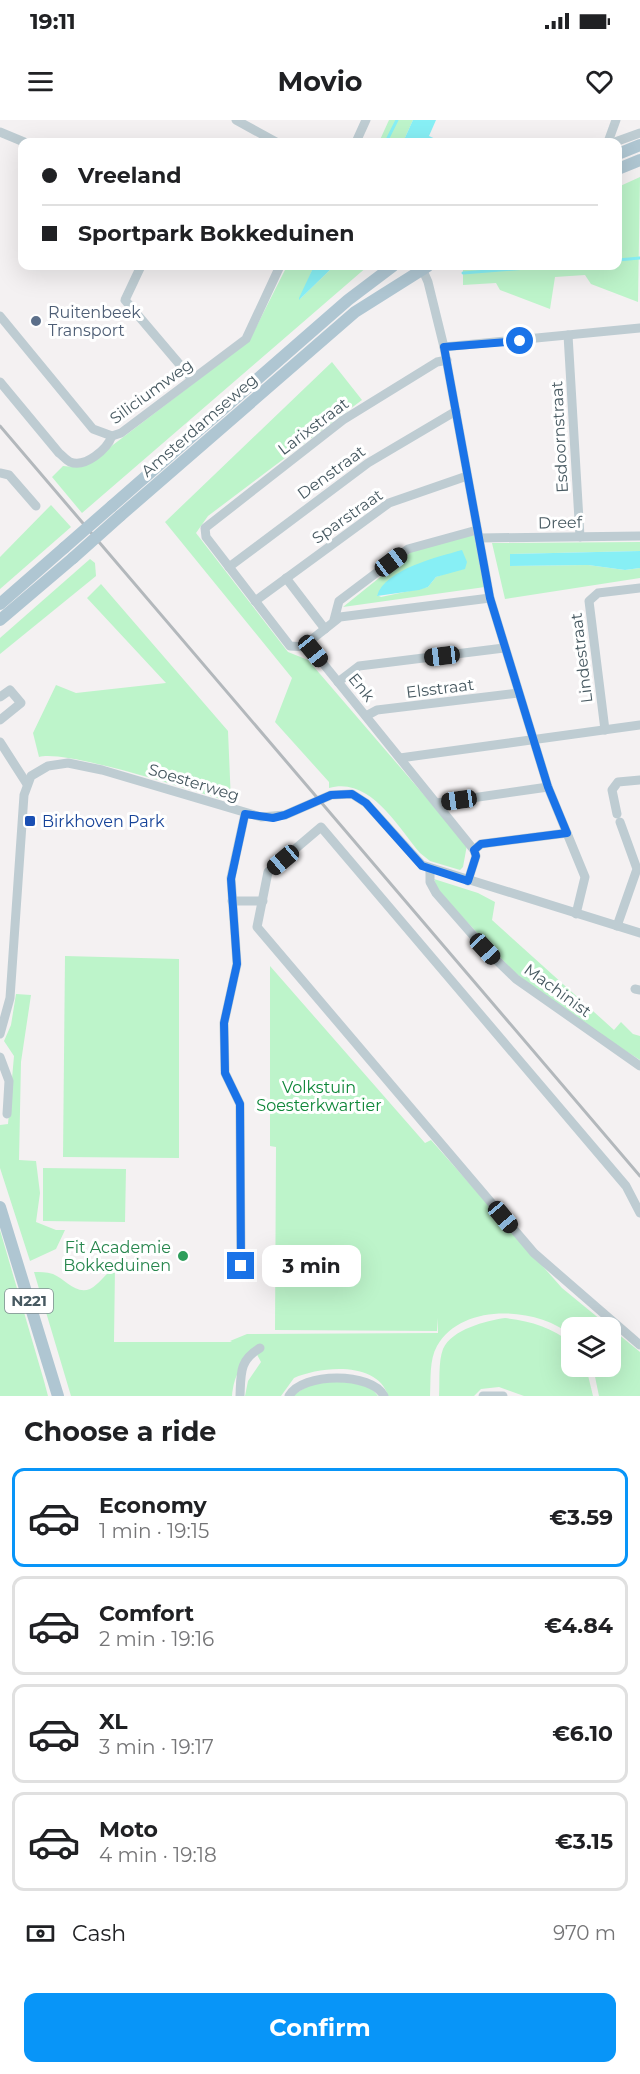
<!DOCTYPE html>
<html lang="en">
<head>
<meta charset="utf-8">
<style>
  body { margin:0; font-family:Montserrat,sans-serif; background:#f6f6f6; color:#202124; height:100vh; display:flex; flex-direction:column; font-size:22px; white-space:nowrap }
  * { box-sizing:border-box; margin:0 }
  p { font-size:20px; color:#757577 }
  .icon { flex:none; width:33px; height:33px; fill:none; stroke:currentColor; stroke-width:2; stroke-linecap:round; stroke-linejoin:round }
  .map { position:relative; height:1276px; overflow:hidden }
  .drawer { display:flex; flex-direction:column; background:#fff; flex:1 }
  .drawer>* { flex:none }
  .guide { position:absolute; left:18px; top:18px; width:604px; height:132px; border-radius:12px; box-shadow:0 6px 24px #0002; display:grid; align-content:center; height:132px; padding:0 24px; background:#fff }
  .controls { position:absolute; left:561px; top:1197px; display:grid; gap:12px }
  .controls a { display:grid; place-items:center; width:60px; height:60px; border-radius:12px; background:#fff; box-shadow:0 6px 24px #0002; font-size:30px }
  .end { position:absolute; width:27px; height:27px; margin:-14px; border:8px solid #1a73e8; background:#fff; box-shadow:0 0 0 3px #fff }
  .from { border-radius:50% }
  .bubble { position:absolute; height:42px; border-radius:12px; background:#fff; box-shadow:0 6px 24px #0002; font-size:20px; font-weight:700; line-height:42px; text-align:center }
  .car { position:absolute; width:18px; height:36px; margin:-18px -9px; border-radius:8px; box-shadow:0 0 4px 2px #0007; background:linear-gradient(#222 24%,#8ab4d8 0 40%,#222 0 76%,#8ab4d8 0 86%,#222 0) }
  .guide b { display:flex; align-items:center; gap:21px; height:57px; font-size:22px }
  .guide b+b { border-top:2px solid #e0e0e0 }
  .guide i { width:15px; height:15px; background:#202124 }
  ul { padding:0; list-style:none }
  li { display:flex; align-items:center; gap:18px; height:99px; margin:0 12px 9px; padding:0 12px; border:3px solid #e0e0e0; border-radius:12px }
  li div { flex:1 }
  li b { display:block; font-size:22px }
  li em { font-style:normal; font-weight:700 }
  li.selected { border-color:#0895f8 }
  li>.icon { width:54px; height:54px; stroke-width:1.5 }
  h2 { padding:0 24px; font-size:27px; line-height:72px }
  .pay { display:flex; align-items:center; gap:15px; height:66px; padding:0 24px; font-size:22px }
  .pay p { margin-inline-start:auto }
  .primary-button { display:flex; gap:12px; margin-top:auto; padding:12px 24px }
  .primary-button a { flex:1; height:69px; border-radius:12px; background:#0895f8; color:#fff; font-size:24px; font-weight:700; line-height:69px; text-align:center }
  .status { display:flex; justify-content:space-between; align-items:center; height:42px; padding:0 30px; background:#fff; direction:ltr }
  .status svg { height:16px; fill:currentColor }
  header { display:flex; justify-content:space-between; align-items:center; height:78px; padding:0 24px; background:#fff; font-size:27px; font-weight:700 }
  .map>svg:first-child { display:block }
  .green { fill:#bdf4ca; fill-rule:evenodd }
  .water { fill:#87eff5 }
  .lines { fill:none; stroke-linecap:round; stroke-linejoin:round }
  .stream { stroke:#87eff5; stroke-width:3 }
  .minor { stroke:#beccd2; stroke-width:9 }
  .major { stroke:#afc6d2; stroke-width:12 }
  .rail { stroke:#b3b8bc; stroke-width:3 }
  .major-bridge { stroke:#afc6d2; stroke-width:12 }
  .route { stroke:#1a73e8; stroke-width:8 }
  .service-dot { fill:#5c6f8a; stroke:#fff; stroke-width:2 }
  .transit-dot { fill:#1a4fb4; stroke:#fff; stroke-width:2 }
  .leisure-dot { fill:#2e9e5b; stroke:#fff; stroke-width:2 }
  .labels { text-anchor:middle; stroke-width:6; stroke-linejoin:round; paint-order:stroke }
  .shield { fill:#fff; stroke:#7e8b90; stroke-width:1.5 }
  .shield-label { font-size:15px; font-weight:bold; fill:#475961 }
  .service-label { font-size:16px; fill:#4e5e75; stroke:#fff; text-anchor:start }
  .street-label { font-size:16px; fill:#475961; stroke:#fff }
  .transit-label { font-size:16px; fill:#164399; stroke:#fff; text-anchor:start }
  .park-label { font-size:16px; fill:#0e8638; stroke:#fff }
  .leisure-label { font-size:16px; fill:#27864d; stroke:#fff; text-anchor:end }
</style>
</head>
<body>
<div class="status"><b>19:11</b><svg viewBox="0 0 49 12"><path d="M0 12V9h3v3zM5 12V6h3v6zM10 12V3h3v9zM15 12V0h3v12zM26 1h20v11H26zM47 4h2v5h-2z"/></svg></div>
<header><svg class="icon" aria-label="menu" viewBox="0 0 24 24"><path d="M4 6h16M4 12h16M4 18h16"/></svg>Movio<svg class="icon" aria-label="heart" viewBox="0 0 24 24"><path d="M12 20l-8-8c-3-5 5-10 8-4 3-6 11-1 8 4z"/></svg></header>
<div class="map">
<svg width="640" height="1276" viewBox="0 0 640 1276">
  <rect width="100%" height="100%" fill="#f4f1f2"/>
  <g class="green">
    <path d="M389,0H413L403,22H379Z"/>
    <path d="M640,57L638,182L591,164L585,155L555,157L550,189L500,170L496,163L463,165V148H457L461,146H618V67Z"/>
    <path d="M287,146H314L300,179L334,146H368L82,393L52,357L63,346L74,347L88,344L249,221Z"/>
    <path d="M332,242L362,280L208,396L196,413L288,532L308,540L467,725L463,747L460,750L430,741L420,733C398,707 370,656 329,668V662L275,602L292,558L165,402Z"/>
    <path d="M51,385L71,407L0,469V437Z"/>
    <path d="M474,415L485,467L343,487L415,429ZM467,446L436,457L428,467L381,477L377,475Z"/>
    <path d="M640,422V431L510,434V446L588,445L625,450L640,448V458L505,479L492,423Z"/>
    <path d="M90,439L95,443L96,456L0,534V518Z"/>
    <path d="M101,464L228,611L231,682C196,672 66,629 39,637L33,613L56,565L76,573L166,563L87,478Z"/>
    <path d="M434,759L478,773L495,782L492,800L614,910L621,902L633,914L640,916V940L576,900L514,852L438,771Z"/>
    <path d="M65,836L179,839V1038L63,1037Z"/>
    <path d="M270,846L425,1023L431,1020L562,1168L640,1232V1276H599L593,1247L610,1246V1208H572L571,1215C537,1187 462,1182 437,1226C429,1240 431,1260 430,1276H388C378,1241 321,1246 294,1258L281,1276H245L248,1261L261,1242L255,1231C240,1245 234,1256 232,1276H71L34,1152C40,1152 46,1152 53,1154C65,1159 76,1175 90,1169C101,1163 104,1154 115,1148L114,1222H232L230,1221L247,1214L438,1213V1198L437,1211L275,1210L276,1027L270,1026Z"/>
    <path d="M16,874L31,875L21,942L19,1040L36,1041L40,1073L36,1102L56,1110H65L56,1129L30,1141L0,1048V1005L8,1004L14,936L4,921L11,905Z"/>
    <path d="M43,1048L126,1049L125,1102L43,1101Z"/>
    <path d="M0,1110L44,1261L48,1276H0Z"/>
    <path d="M505,1198C530,1201 552,1207 571,1223L572,1246L586,1247L593,1276H524L499,1267L481,1269L474,1276H439C440,1262 438,1242 443,1229C452,1209 486,1201 505,1198Z"/>
    <path d="M317,1260L367,1263L378,1276H292Z"/>
  </g>
  <g class="water">
    <path d="M413,0H436L429,16L442,22H403Z"/>
    <path d="M314,146H334L299,180V178Z"/>
    <path d="M462,430L467,442L465,449L436,457L428,467L419,470L377,476C385,449 438,437 462,430Z"/>
    <path d="M640,431V448L625,450L588,445L510,446V434Z"/>
  </g>
  <g class="lines">
    <g class="stream">
      <path d="M386,22L397,0"/>
      <path d="M618,140L640,138"/>
      <path d="M463,153L553,146"/>
    </g>
    <g class="minor">
      <path d="M236,0L276,22"/>
      <path d="M0,12L24,22"/>
      <path d="M356,22L366,0"/>
      <path d="M608,22L616,0"/>
      <path d="M615,22L640,13"/>
      <path d="M141,146L125,180L192,259"/>
      <path d="M421,146L428,162L444,227L490,478L548,667L585,757L576,794"/>
      <path d="M0,196L93,309L112,316L121,313L246,219L280,146"/>
      <path d="M568,215L580,417"/>
      <path d="M444,227L640,208"/>
      <path d="M447,240L437,242L343,300L205,408L206,417L290,526L306,527L313,531L474,730L476,736L468,761"/>
      <path d="M0,262L59,333C62,335 66,340 70,342C86,348 107,329 112,316"/>
      <path d="M0,353L9,355L36,386"/>
      <path d="M479,418L640,416"/>
      <path d="M229,447L368,343L456,291"/>
      <path d="M286,458L325,509"/>
      <path d="M255,481L389,383L467,356"/>
      <path d="M334,500L339,481L408,429L477,410"/>
      <path d="M306,527L311,520L340,497L490,478"/>
      <path d="M338,562L359,546L504,528"/>
      <path d="M0,577L10,570L21,583L0,600"/>
      <path d="M366,596L377,590L518,573"/>
      <path d="M605,610L589,481L598,473L640,468"/>
      <path d="M0,622L27,664"/>
      <path d="M400,638L640,605"/>
      <path d="M437,683L548,667"/>
      <path d="M617,694L612,670L618,662L640,660"/>
      <path d="M474,730L481,724L567,713"/>
      <path d="M430,749V762L436,773L485,829L516,859L640,946"/>
      <path d="M232,781H263"/>
      <path d="M617,806L637,749L620,702"/>
      <path d="M635,869L640,870"/>
      <path d="M0,914L10,878L24,675L31,656L48,646L68,643L102,650L261,697L285,695L331,675L352,674L366,683L422,745L640,813"/>
      <path d="M0,937L9,961L7,994"/>
      <path d="M640,1093L626,1066L321,707L268,752L257,807L534,1133L640,1225"/>
      <path d="M241,1146L240,984L225,953L224,903L237,844L231,758L245,694"/>
      <path d="M240,1276C241,1254 239,1240 260,1228"/>
      <path d="M289,1276C302,1252 372,1252 384,1276"/>
      <path d="M483,1276H503"/>
    </g>
    <g class="major">
      <path d="M618,34L640,25"/>
      <path d="M618,49L640,40"/>
      <path d="M112,386L348,180L393,146"/>
      <path d="M120,396L355,192L428,146"/>
      <path d="M0,484L64,428"/>
      <path d="M0,500L73,438"/>
      <path d="M0,1087L58,1276"/>
    </g>
    <path class="rail" d="M0,306L640,1056"/>
    <g class="major-bridge">
      <path d="M64,428L112,386"/>
      <path d="M73,438L120,396"/>
    </g>
  </g>
  <g class="lines">
    <path class="route" d="M241,1146L240,984L225,953L224,903L237,844L231,759L245,694L273,698L285,695L331,675L352,674L366,683L422,746L468,761L476,736L474,730L481,724L567,713L548,667L490,478L444,227L520,221"/>
  </g>
  <circle class="service-dot" cx="36" cy="201" r="6"/>
  <rect class="transit-dot" x="24" y="695" width="12" height="12" rx="3"/>
  <circle class="leisure-dot" cx="183" cy="1136" r="6"/>
  <g class="labels">
    <rect class="shield" x="5" y="1169" width="48" height="24" rx="4.5"/>
    <g class="shield-label">
      <text x="29" y="1186">N221</text>
    </g>
    <g class="service-label">
      <text x="48" y="198">Ruitenbeek<tspan x="48" dy="18">Transport</tspan></text>
    </g>
    <g class="street-label">
      <text transform="translate(151 271) rotate(-36)" y="6">Siliciumweg</text>
      <text transform="translate(199 305) rotate(-41)" y="6">Amsterdamseweg</text>
      <text transform="translate(313 306) rotate(-37)" y="6">Larixstraat</text>
      <text transform="translate(559 317) rotate(-93)" y="6">Esdoornstraat</text>
      <text transform="translate(331 352) rotate(-36)" y="6">Denstraat</text>
      <text transform="translate(347 396) rotate(-35)" y="6">Sparstraat</text>
      <text transform="translate(560 402) rotate(-1)" y="6">Dreef</text>
      <text transform="translate(581 538) rotate(-97)" y="6">Lindestraat</text>
      <text transform="translate(362 567) rotate(51)" y="6">Enk</text>
      <text transform="translate(440 568) rotate(-7)" y="6">Elsstraat</text>
      <text transform="translate(194 662) rotate(17)" y="6">Soesterweg</text>
      <text transform="translate(558 870) rotate(36)" y="6">Machinist</text>
    </g>
    <g class="transit-label">
      <text x="42" y="707">Birkhoven Park</text>
    </g>
    <g class="park-label">
      <text x="319" y="973">Volkstuin<tspan x="319" dy="18">Soesterkwartier</tspan></text>
    </g>
    <g class="leisure-label">
      <text x="171" y="1133">Fit Academie<tspan x="171" dy="18">Bokkeduinen</tspan></text>
    </g>
  </g>
</svg>
<div class="controls">
<a><svg class="icon" aria-label="layers" viewBox="0 0 24 24"><path d="M12 4l9 5-9 5-9-5zM3 14l9 5 9-5"/></svg></a>
</div>
<i class="end from" style="left:520px;top:221px"></i>
<i class="end" style="left:241px;top:1146px"></i>
<div class="bubble" style="left:262px;top:1125px;width:99px">3 min</div>
<i class="car" style="left:391px;top:442px;rotate:53deg"></i>
<i class="car" style="left:313px;top:531px;rotate:141deg"></i>
<i class="car" style="left:442px;top:536px;rotate:263deg"></i>
<i class="car" style="left:459px;top:680px;rotate:262deg"></i>
<i class="car" style="left:283px;top:740px;rotate:230deg"></i>
<i class="car" style="left:485px;top:829px;rotate:137deg"></i>
<i class="car" style="left:503px;top:1097px;rotate:140deg"></i>
<div class="guide">
<b><i class="from"></i>Vreeland</b>
<b><i></i>Sportpark Bokkeduinen</b>
</div>
</div>
<section class="drawer">
<h2>Choose a ride</h2>
<ul>
<li class="selected"><svg class="icon" aria-label="car" viewBox="0 0 24 24"><path d="M5 17H2v-5l4-1 3-4h7l3 4 3 1v5h-3M9 17h6M6 11h13"/><circle cx="7" cy="17" r="2"/><circle cx="17" cy="17" r="2"/></svg><div><b>Economy</b><p>1 min · 19:15</p></div><em>€3.59</em></li>
<li><svg class="icon" aria-label="car" viewBox="0 0 24 24"><path d="M5 17H2v-5l4-1 3-4h7l3 4 3 1v5h-3M9 17h6M6 11h13"/><circle cx="7" cy="17" r="2"/><circle cx="17" cy="17" r="2"/></svg><div><b>Comfort</b><p>2 min · 19:16</p></div><em>€4.84</em></li>
<li><svg class="icon" aria-label="car" viewBox="0 0 24 24"><path d="M5 17H2v-5l4-1 3-4h7l3 4 3 1v5h-3M9 17h6M6 11h13"/><circle cx="7" cy="17" r="2"/><circle cx="17" cy="17" r="2"/></svg><div><b>XL</b><p>3 min · 19:17</p></div><em>€6.10</em></li>
<li><svg class="icon" aria-label="car" viewBox="0 0 24 24"><path d="M5 17H2v-5l4-1 3-4h7l3 4 3 1v5h-3M9 17h6M6 11h13"/><circle cx="7" cy="17" r="2"/><circle cx="17" cy="17" r="2"/></svg><div><b>Moto</b><p>4 min · 19:18</p></div><em>€3.15</em></li>
</ul>
<div class="pay"><svg class="icon" aria-label="cash" viewBox="0 0 24 24"><path d="M3 7h18v10H3z"/><circle cx="12" cy="12" r="2"/></svg>Cash<p>970 m</p></div>
<div class="primary-button"><a>Confirm</a></div>
</section>
</body>
</html>
